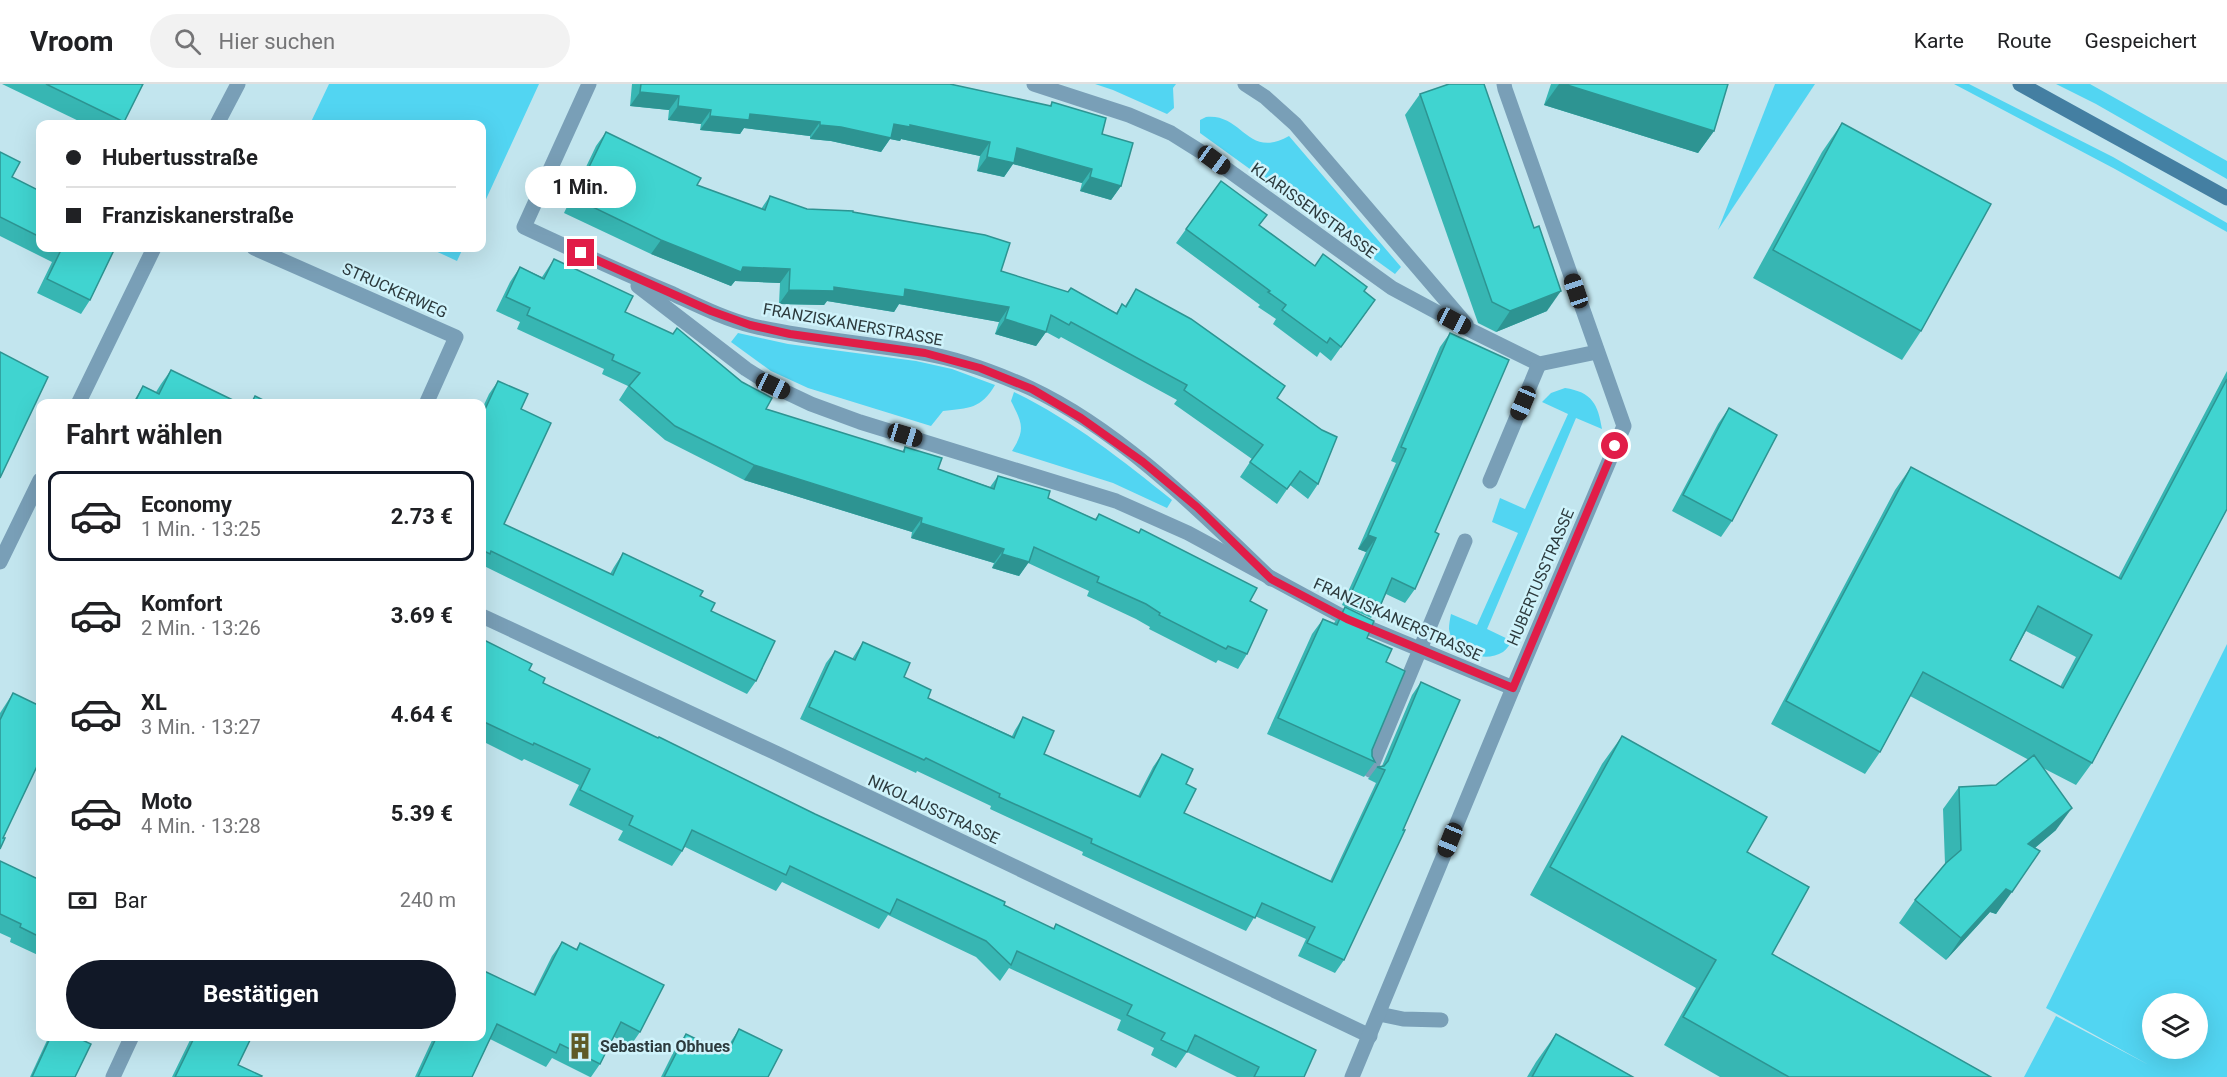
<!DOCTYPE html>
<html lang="de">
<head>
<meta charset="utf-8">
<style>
  body { margin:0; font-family:Roboto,sans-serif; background:#f2f2f2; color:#202124; height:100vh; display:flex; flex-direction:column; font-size:22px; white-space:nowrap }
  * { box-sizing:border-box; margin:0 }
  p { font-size:20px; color:#757577 }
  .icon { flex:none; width:33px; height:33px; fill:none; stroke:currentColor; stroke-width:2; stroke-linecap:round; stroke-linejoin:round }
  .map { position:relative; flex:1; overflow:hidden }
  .side { position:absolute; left:36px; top:315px; width:450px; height:642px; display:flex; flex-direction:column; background:#fff; border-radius:12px; box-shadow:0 6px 24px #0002 }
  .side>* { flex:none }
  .hud { position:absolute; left:36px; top:36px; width:450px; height:132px; border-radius:12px; box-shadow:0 6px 24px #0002; display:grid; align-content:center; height:132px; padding:0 30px; background:#fff }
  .tools { position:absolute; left:2142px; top:909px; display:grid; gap:12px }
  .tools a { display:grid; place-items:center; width:66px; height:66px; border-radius:50%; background:#fff; box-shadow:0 6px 24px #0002; font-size:30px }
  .end { position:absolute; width:27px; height:27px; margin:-14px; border:8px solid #e11d48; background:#fff; box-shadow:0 0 0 3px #fff }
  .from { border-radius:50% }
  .bubble { position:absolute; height:42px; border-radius:21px; background:#fff; box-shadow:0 6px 24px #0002; font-size:20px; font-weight:700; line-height:42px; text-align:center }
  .car { position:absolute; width:18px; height:36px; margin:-18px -9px; border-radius:8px; box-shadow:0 0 4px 2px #0007; background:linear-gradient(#222 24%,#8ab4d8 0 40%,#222 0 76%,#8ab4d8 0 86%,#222 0) }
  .hud b { display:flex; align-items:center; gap:21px; height:57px; font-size:22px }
  .hud b+b { border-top:2px solid #e0e0e0 }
  .hud i { width:15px; height:15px; background:#202124 }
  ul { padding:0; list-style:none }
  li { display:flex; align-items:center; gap:18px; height:90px; margin:0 12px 9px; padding:0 18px; border:3px solid transparent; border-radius:12px }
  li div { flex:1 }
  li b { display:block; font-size:22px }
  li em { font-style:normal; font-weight:700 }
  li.on { border-color:#111827 }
  li>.icon { width:54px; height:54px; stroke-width:1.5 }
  h2 { padding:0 30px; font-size:27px; line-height:72px }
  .pay { display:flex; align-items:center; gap:15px; height:66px; padding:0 30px; font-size:22px }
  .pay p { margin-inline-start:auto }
  .cta { display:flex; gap:12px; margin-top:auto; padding:12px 30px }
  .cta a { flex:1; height:69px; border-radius:36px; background:#111827; color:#fff; font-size:24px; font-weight:700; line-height:69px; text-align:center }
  header { display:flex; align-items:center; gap:36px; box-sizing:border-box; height:84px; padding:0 30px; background:#fff; border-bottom:2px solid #e0e0e0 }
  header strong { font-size:28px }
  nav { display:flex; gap:33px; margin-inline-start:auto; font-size:21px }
  .search { width:420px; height:54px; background:#f2f2f2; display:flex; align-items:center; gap:15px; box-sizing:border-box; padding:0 21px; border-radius:33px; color:#757577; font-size:22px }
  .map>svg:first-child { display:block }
  .green { fill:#52d5f2; fill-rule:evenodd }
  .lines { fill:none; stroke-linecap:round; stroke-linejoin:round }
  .street { stroke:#799fb7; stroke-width:15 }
  .secondary { stroke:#447fa2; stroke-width:15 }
  .wall { fill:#37b6b3; fill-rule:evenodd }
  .shaded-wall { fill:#2d9492 }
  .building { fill:#40d4d0; stroke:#2d9492; stroke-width:1.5; fill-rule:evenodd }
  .route { stroke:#e11d48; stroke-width:8 }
  .labels { text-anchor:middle; stroke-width:5; stroke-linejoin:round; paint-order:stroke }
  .street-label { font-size:16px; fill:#2c3a3d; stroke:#cff3fb }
  .poi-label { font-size:16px; font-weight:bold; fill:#2c3a3d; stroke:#cff3fb; text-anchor:start }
</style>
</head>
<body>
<header>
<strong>Vroom</strong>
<div class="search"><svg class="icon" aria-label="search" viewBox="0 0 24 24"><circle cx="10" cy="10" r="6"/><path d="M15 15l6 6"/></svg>Hier suchen</div>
<nav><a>Karte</a><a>Route</a><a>Gespeichert</a></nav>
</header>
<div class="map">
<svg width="2227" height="993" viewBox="0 0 2227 993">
  <rect width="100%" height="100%" fill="#c2e5ee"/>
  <g class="green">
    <path d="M329,0H539L482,124V40H310Z"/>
    <path d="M1095,0H1176L1173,4L1174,24L1167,30L1113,6Z"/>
    <path d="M1775,0H1815L1718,146Z"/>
    <path d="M1954,0H1969L2113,73L2227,139V148L2115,85Z"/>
    <path d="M2056,0H2090L2227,77V95L2096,20Z"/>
    <path d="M1206,33C1243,29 1247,76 1289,52L1401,183L1395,190L1200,49V36Z"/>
    <path d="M429,164H463L457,177Z"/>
    <path d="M738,249L788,260L916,277L952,285L995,301C981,325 969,324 943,327L931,342L808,304L771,287L731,258Z"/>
    <path d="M1565,304C1592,308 1598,320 1602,345L1576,334L1487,545L1512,557C1510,560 1507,565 1503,568C1484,580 1452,568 1449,545C1449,540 1450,535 1451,530L1477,541L1518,449L1492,438L1500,414L1525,425L1568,330L1542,318L1551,309Z"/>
    <path d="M1014,308C1072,336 1122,376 1172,416L1167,424L1113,399L1012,367C1026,345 1022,339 1011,317Z"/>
    <path d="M2227,560V993H2024L2056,932L2149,981L2046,924ZM2152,920H2198V964H2152Z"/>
  </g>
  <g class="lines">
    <g class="street">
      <path d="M589,0L524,143C573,166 623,189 673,210C699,222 725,235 753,242C809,255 866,259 923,269C960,275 996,289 1030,304C1120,346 1200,427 1271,495"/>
      <path d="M1034,0L1129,31L1171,49L1214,76L1392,204L1472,247L1539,280L1597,268"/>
      <path d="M1245,0L1265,13L1295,40L1466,240"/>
      <path d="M217,40L238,0"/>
      <path d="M254,164L456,253L426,320"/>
      <path d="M638,202L746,285L773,302L811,320L860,338L1116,417L1188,449L1347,535L1513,604"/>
      <path d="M78,320L154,164"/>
      <path d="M1490,397L1539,280"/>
      <path d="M0,478L40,396"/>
      <path d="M482,532L776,669L1370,952"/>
      <path d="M1370,686L1465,457"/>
      <path d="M1379,930L1403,935L1441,936"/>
      <path d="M113,993L132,952"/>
      <path d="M1352,993L1513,604L1624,342L1505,5L1504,0"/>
    </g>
    <path class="secondary" d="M2020,0L2227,114"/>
  </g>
  <g class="wall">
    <path d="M2,0H143L122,40H85Z"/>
    <path d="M632,0H950L1050,22L1052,18L1102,50L1121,102L1111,116L1080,107L1082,99L1013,80L1004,93L977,87L980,72L901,55L900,57L890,55L881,68L831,57L810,55V52L744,44L740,50L700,46L701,40L668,36L669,26L630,22Z"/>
    <path d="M1551,0H1728L1714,47L1698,69L1544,21Z"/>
    <path d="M1420,10L1547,227L1496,248L1478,239L1405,31Z"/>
    <path d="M1842,39L1921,247L1902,276L1753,194L1822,68Z"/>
    <path d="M606,48L697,101L761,125L770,112L807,125L853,128L1001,187L1068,208L1071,204L1116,229L1122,220L1125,222L1136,205L1277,314L1318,400L1308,415L1290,401L1277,420L1240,393L1252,375L1174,320L1177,316L1061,253L1059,255L1046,248L1036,262L995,250L999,238L899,220L894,228L827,217L824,221L779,220L780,199L735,197L731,202L651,170L564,129L596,62Z"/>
    <path d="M0,68L12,93L37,114L40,116V164H115L90,216L81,230L37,209L52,178L0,152Z"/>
    <path d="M1221,97L1259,141L1315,182L1364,207L1375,216L1331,277L1320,268L1317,273L1273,240L1276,235L1258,223L1260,221L1176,159Z"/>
    <path d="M554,175L625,228L766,325L902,368L905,363L938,385L990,403L998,392L1095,435L1099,430L1138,449L1141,445L1250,517L1247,570L1238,585L1218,576L1216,579L1149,545L1150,543L1136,535L1087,512L1089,507L1028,479L1019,492L992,484L994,479L911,454L912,448L744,396L665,356L619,316L628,302L602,290L604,285L517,245L520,238L496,227L510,198L520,183L542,193Z"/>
    <path d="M1450,249L1435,448L1415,505L1405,519L1386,510L1381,520L1371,534L1342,521L1366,468L1358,465L1396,379L1391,377L1440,263Z"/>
    <path d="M171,286L241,320H132L143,302L156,308L161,300Z"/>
    <path d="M2227,287V425L2092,679L2076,701L2043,684L2056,746L2035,764L1996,830L1990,828L1946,876L1899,839L1915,816L1945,780L1943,725L1959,703L1996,701L2029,676L1910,612L1880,668L1865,690L1771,640L1895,406L1911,383L2118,494ZM2026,547L2076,573L2060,603L2010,576Z"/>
    <path d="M498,297L521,325L504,440L610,490L614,483L623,469L700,512L711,527L756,597L747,610L482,481V325L489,310Z"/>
    <path d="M1729,324L1732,437L1721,453L1672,427L1718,340Z"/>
    <path d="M1345,523L1367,554L1386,578L1372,666V672L1375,678L1364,693L1267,650L1312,550L1323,535L1334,539Z"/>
    <path d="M482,555L529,586L543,599L1053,845L1056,840L1304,993H1237L1187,968L1176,984L1151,971L1154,964L1117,946L1121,936L1009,884L1000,897L976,873L888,831L879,845L782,798L776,807L685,763L672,782L618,756L623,747L569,721L579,701L524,675L522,677L482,657Z"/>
    <path d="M863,558L928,614L1012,652L1015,646L1023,633L1044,670L1138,712L1153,683L1162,670L1186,700L1184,729L1330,797L1376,699L1368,695L1377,683L1382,682L1412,611L1421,598L1344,876L1335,889L1298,872L1306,855L1255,832L1246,847L1082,771L1083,768L990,725L991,722L917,687L916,689L800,635L826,579L835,567L852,575Z"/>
    <path d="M13,609L3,754L0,765V629Z"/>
    <path d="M1622,652L1747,768L1772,870L1991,993H1720L1664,961L1696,904L1530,811L1602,680Z"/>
    <path d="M0,777L40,796V872L10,858L11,854L0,849Z"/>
    <path d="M562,858L576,865L580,859L640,948L631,961L614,953L600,980L591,993H590L552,974L546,983L490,955L472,993H415L434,952H482L533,910L552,872Z"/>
    <path d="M739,945L768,993H661L676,963L686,950L725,969L730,959Z"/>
    <path d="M1556,950L1633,993H1527L1536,978Z"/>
    <path d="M49,952H74L75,993H30Z"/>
    <path d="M192,952H252L238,981L261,993H172Z"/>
  </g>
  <g class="shaded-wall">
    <path d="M1559,0H1564L1714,47L1698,69L1544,21Z"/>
    <path d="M640,8L679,12L669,26L630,22Z"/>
    <path d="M678,22L711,26L701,40L668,36Z"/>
    <path d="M750,30L820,38L810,52L744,44L740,50L700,46L710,32Z"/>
    <path d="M894,40L910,41L990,58L980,72L901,55L900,57L890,55L881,68L831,57L810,55L820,41Z"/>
    <path d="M1017,64L1092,85L1082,99L1013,80L1004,93L977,87L987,73Z"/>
    <path d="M1090,93L1121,102L1111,116L1080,107Z"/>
    <path d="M661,156L743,183L790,185L780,199L735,197L731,202L651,170Z"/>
    <path d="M834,203L905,205L1009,223L999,238L899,220L894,228L827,217L824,221L779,220L789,206Z"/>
    <path d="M1561,207L1547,227L1496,248L1510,227Z"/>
    <path d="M1005,235L1046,248L1036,262L995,250Z"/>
    <path d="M754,381L922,434L912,448L744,396Z"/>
    <path d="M921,439L1004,465L994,479L911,454Z"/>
    <path d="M1368,451L1376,454L1366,468L1358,465Z"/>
    <path d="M1002,470L1029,478L1019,492L992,484Z"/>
    <path d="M2072,724L2056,746L2012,783L2028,760Z"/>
    <path d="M2006,805L2012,808L1996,830L1990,828L1946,876L1961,854Z"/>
  </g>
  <g class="building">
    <path d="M46,0H143L124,38Z"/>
    <path d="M641,0H950L1051,22L1052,18L1106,34L1102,50L1133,59L1121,102L1090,93L1092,85L1017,64L1014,79L987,73L990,58L910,41V43L894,40L891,54L841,43L820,41V38L750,30L749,36L710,32L711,26L678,22L679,12L640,8Z"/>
    <path d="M1449,0H1484L1534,144L1539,142L1561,207L1510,227L1492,218L1420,10Z"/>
    <path d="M1564,0H1728L1714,47Z"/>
    <path d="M1842,39L1991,120L1921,247L1773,166Z"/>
    <path d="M606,48L701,94L697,101L765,126L770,112L807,125L853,127V128L985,151L1010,159L1001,187L1068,208L1071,204L1117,230L1122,220L1126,223L1136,205L1191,235L1285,302L1277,314L1322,346L1337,353L1318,400L1300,387L1287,405L1250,378L1263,361L1184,306L1187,301L1071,238L1069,241L1051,231L1046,248L1005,235L1009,223L905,205L904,213L834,203V207L789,206L790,185L743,183L741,188L661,156L574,114Z"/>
    <path d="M0,68L20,78L12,93L40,107L37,114L40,116V153L0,133Z"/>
    <path d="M1221,97L1267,131L1259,141L1315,182L1323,170L1367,203L1364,207L1375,216L1341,263L1330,254L1327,259L1282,226L1286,221L1268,208L1270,207L1186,145Z"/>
    <path d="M62,164H115L90,216L47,195Z"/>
    <path d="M554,175L633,212L625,228L673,250L677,244L742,298L772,314L766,325L904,368L905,363L942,374L938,385L994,405L998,392L1050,407L1048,414L1096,436L1099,430L1139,449L1141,445L1257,504L1250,517L1267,526L1247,570L1228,562L1226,565L1159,531L1160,529L1146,520L1097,498L1099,493L1034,463L1029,478L1002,470L1004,465L921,439L922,434L754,381L675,342L629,302L640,289L612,276L614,271L527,231L530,224L506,213L520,183L544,195Z"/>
    <path d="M1450,249L1509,276L1435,448L1439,450L1415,505L1392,494L1381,520L1352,507L1376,454L1368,451L1406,365L1401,363Z"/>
    <path d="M0,268L48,293L0,394Z"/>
    <path d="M171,286L241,320H134L143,302L159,310Z"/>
    <path d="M2227,295V425L2092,679L1923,588L1880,668L1786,617L1911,383L2121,495ZM2038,522L2092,551L2063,604L2010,576Z"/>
    <path d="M498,297L528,310L521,325L551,339L504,440L613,491L623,469L703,507L700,512L715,519L711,527L775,557L756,597L491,467L490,470L482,466V332Z"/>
    <path d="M255,312L271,320H251Z"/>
    <path d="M1729,324L1777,351L1732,437L1683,411Z"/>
    <path d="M1345,523L1374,537L1367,554L1392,565L1386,578L1405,587L1372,666V672L1375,678L1278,634L1323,535L1337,541Z"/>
    <path d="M482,555L532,580L529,586L545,594L543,599L658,654L659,653L815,730L1005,818L1004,821L1054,845L1056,840L1316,966L1304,993H1254L1259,983L1195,951L1187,968L1161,956L1165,949L1127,931L1132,921L1017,867L1011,881L986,857L897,815L890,830L790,782L786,791L692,746L682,767L629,741L633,732L580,706L590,685L534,659L533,661L482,637Z"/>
    <path d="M863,558L910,579L904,593L931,606L928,614L1014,654L1023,633L1054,647L1044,670L1140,713L1162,670L1193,685L1186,700L1196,705L1184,729L1332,798L1385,686L1377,683L1384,682L1388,677L1421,598L1460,616L1403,746H1405L1344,876L1307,859L1315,843L1262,819L1255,834L1091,759L1092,755L999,713L1000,710L926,674L924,676L809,623L835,567L855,576Z"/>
    <path d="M13,609L40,622V676L3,754H5L0,765V636Z"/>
    <path d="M1622,652L1767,733L1747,768L1809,803L1772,870L1991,993H1789L1683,933L1716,876L1550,783Z"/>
    <path d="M2034,671L2072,724L2028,760L2040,767L2012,808L2006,805L1961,854L1915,816L1946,779L1961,766L1959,703L1996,701Z"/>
    <path d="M0,777L40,796V853L20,843L21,840L0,830Z"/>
    <path d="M562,858L577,866L580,859L664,901L640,948L621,938L600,980L560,960L556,969L497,940L472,993H418L437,952H482V886L535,911Z"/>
    <path d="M739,945L782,966L768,993H664L686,950L727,970Z"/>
    <path d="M1556,950L1633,993H1532Z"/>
    <path d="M51,952H74L91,960L75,993H32Z"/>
    <path d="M195,952H252L238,981L262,992L261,993H175Z"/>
  </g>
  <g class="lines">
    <path class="route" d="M581,169L711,227L750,241L790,250L925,269L980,284L1032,305L1081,334L1143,378L1197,423L1271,495L1347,535L1513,604L1615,362"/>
  </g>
  <defs>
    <symbol id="building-bare" viewBox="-9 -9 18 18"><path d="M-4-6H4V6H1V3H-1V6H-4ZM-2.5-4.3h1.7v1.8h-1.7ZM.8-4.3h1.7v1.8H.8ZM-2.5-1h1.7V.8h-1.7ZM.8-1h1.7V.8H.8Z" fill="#5f5a27" stroke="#cff3fb" stroke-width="2.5" paint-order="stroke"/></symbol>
  </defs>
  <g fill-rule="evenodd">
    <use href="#building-bare" x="561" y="943" width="38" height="38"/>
  </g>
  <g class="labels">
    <g class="street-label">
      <text transform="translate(1314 126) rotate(36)" y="6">KLARISSENSTRASSE</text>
      <text transform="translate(395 206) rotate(24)" y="6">STRUCKERWEG</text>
      <text transform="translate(853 240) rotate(10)" y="6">FRANZISKANERSTRASSE</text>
      <text transform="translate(1540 493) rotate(-67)" y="6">HUBERTUSSTRASSE</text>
      <text transform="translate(1398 535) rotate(24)" y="6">FRANZISKANERSTRASSE</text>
      <text transform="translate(934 725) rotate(25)" y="6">NIKOLAUSSTRASSE</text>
    </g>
    <g class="poi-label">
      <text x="600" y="968">Sebastian Obhues</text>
    </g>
  </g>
</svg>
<div class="tools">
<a><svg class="icon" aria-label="layers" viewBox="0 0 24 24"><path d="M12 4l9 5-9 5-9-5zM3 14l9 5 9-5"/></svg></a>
</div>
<i class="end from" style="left:1615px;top:362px"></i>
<i class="end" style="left:581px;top:169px"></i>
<div class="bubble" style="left:525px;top:82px;width:111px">1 Min.</div>
<i class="car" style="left:1214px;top:76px;rotate:126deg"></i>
<i class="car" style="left:1576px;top:207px;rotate:341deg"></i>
<i class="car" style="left:1454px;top:237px;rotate:118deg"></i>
<i class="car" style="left:773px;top:302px;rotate:115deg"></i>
<i class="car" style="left:1523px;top:319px;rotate:203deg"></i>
<i class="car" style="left:905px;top:351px;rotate:107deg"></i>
<i class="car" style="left:1450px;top:756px;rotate:202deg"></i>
<div class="hud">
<b><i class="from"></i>Hubertusstraße</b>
<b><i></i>Franziskanerstraße</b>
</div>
<section class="side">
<h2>Fahrt wählen</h2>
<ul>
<li class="on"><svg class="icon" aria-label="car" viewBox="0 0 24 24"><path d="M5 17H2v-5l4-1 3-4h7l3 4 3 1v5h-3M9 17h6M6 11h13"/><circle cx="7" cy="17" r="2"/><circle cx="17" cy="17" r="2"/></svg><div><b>Economy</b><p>1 Min. · 13:25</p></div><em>2.73 €</em></li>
<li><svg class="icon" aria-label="car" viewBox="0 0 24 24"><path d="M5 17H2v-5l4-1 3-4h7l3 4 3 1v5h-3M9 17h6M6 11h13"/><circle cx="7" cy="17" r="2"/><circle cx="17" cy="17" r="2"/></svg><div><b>Komfort</b><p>2 Min. · 13:26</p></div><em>3.69 €</em></li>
<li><svg class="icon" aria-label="car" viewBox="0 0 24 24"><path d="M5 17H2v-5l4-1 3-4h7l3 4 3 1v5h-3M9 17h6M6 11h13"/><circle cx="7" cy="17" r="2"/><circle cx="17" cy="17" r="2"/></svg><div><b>XL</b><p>3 Min. · 13:27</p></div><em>4.64 €</em></li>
<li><svg class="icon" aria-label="car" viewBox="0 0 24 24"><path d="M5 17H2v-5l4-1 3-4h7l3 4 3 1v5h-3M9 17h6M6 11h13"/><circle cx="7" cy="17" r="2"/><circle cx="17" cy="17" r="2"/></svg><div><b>Moto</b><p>4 Min. · 13:28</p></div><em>5.39 €</em></li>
</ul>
<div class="pay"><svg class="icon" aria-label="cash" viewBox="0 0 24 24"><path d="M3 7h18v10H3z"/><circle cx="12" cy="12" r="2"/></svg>Bar<p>240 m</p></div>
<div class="cta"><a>Bestätigen</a></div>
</section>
</div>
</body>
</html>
